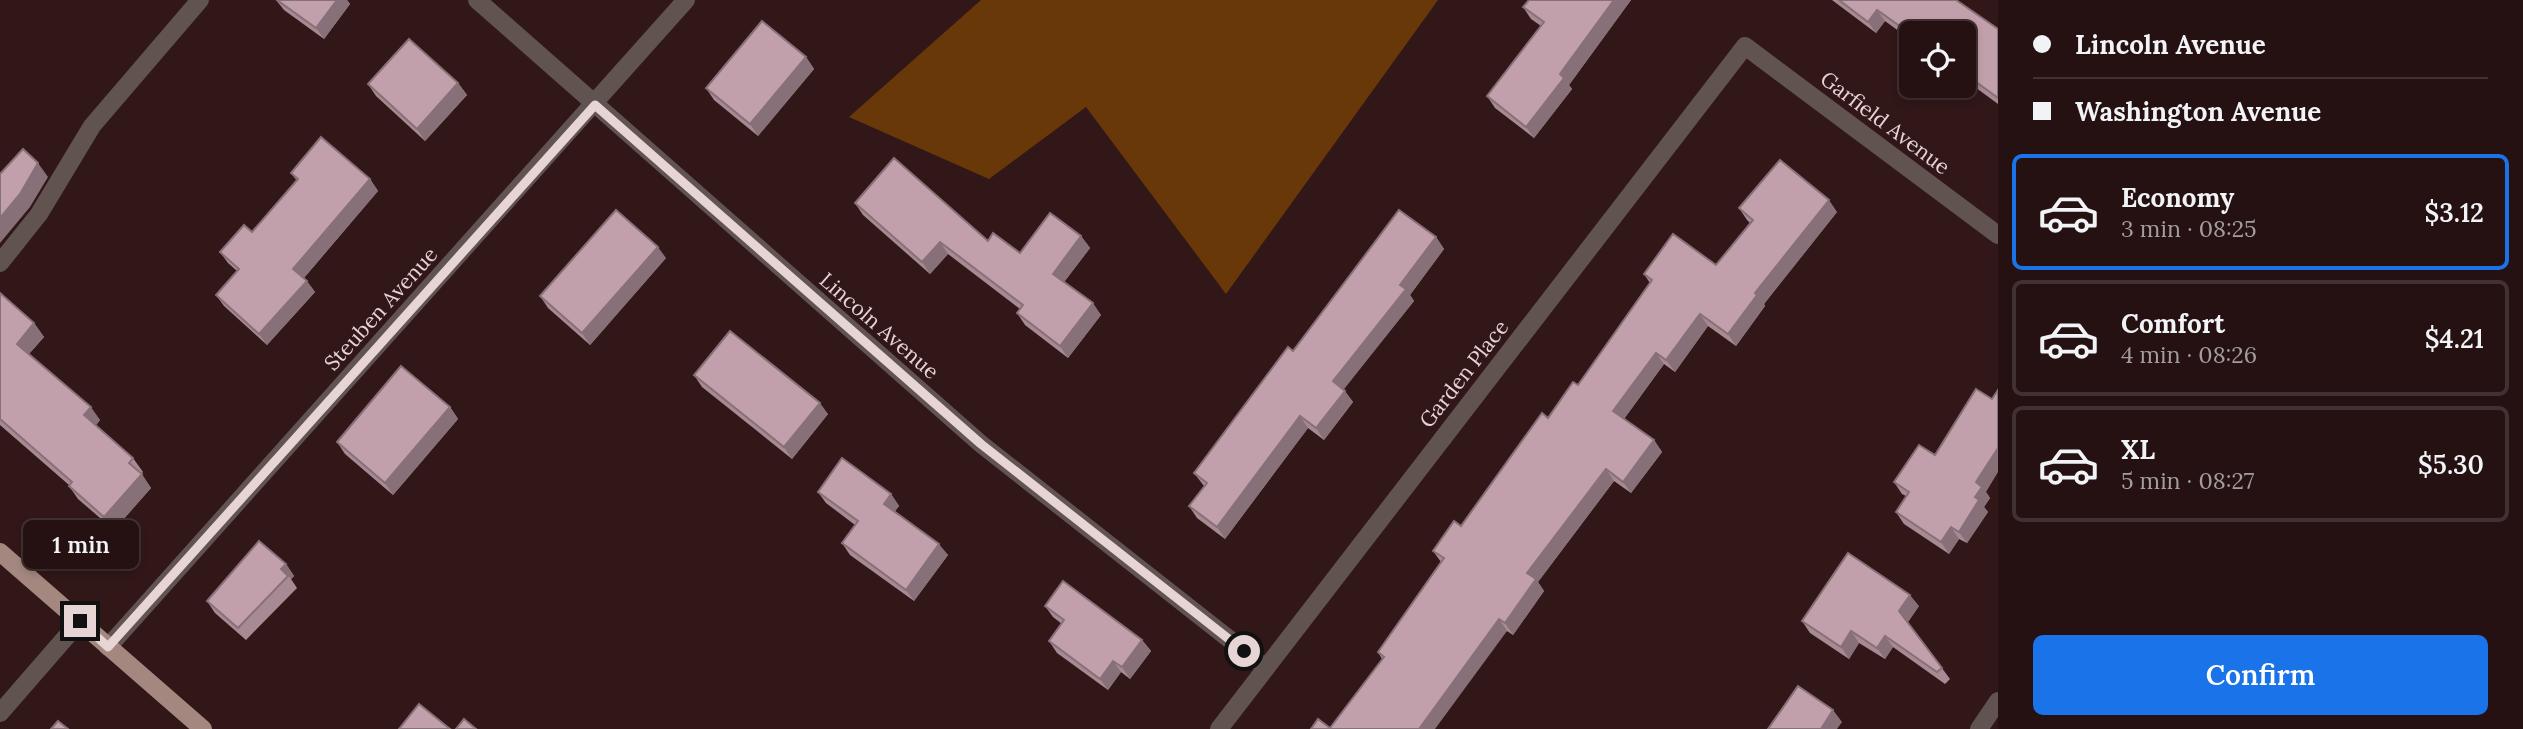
<!DOCTYPE html>
<html lang="en">
<head>
<meta charset="utf-8">
<style>
  body { margin:0; font-family:Lora,serif; background:#2d1a1b; color:#f1f3f6; height:100vh; display:flex; flex-direction:column; font-size:26px; white-space:nowrap }
  * { box-sizing:border-box; margin:0 }
  p { font-size:23px; color:#a39d9f }
  .icon { flex:none; width:38px; height:38px; fill:none; stroke:currentColor; stroke-width:2; stroke-linecap:round; stroke-linejoin:round }
  .map { position:relative; flex:1; overflow:hidden }
  .side { display:flex; flex-direction:column; background:#251112; width:525px }
  .side>* { flex:none }
  .banner { display:grid; align-content:center; height:154px; padding:0 35px; background:#251112 }
  .fabs { position:absolute; left:1899px; top:21px; display:grid; gap:14px }
  .fabs a { display:grid; place-items:center; width:77px; height:77px; border-radius:10px; background:#251112; box-shadow:0 4px 10px #0003,0 0 0 2px #423132; font-size:35px }
  .end { position:absolute; width:32px; height:32px; margin:-16px; border:9px solid #e7d4d4; background:#111; box-shadow:0 0 0 4px #111 }
  .from { border-radius:50% }
  .bubble { position:absolute; height:49px; border-radius:10px; background:#251112; box-shadow:0 4px 10px #0003,0 0 0 2px #423132; font-size:23px; font-weight:600; line-height:49px; text-align:center }
  .banner b { display:flex; align-items:center; gap:24px; height:66px; font-size:26px }
  .banner b+b { border-top:2px solid #423132 }
  .banner i { width:18px; height:18px; background:#f1f3f6 }
  ul { padding:0; list-style:none }
  li { display:flex; align-items:center; gap:21px; height:116px; margin:0 14px 10px; padding:0 21px; border:4px solid #423132; border-radius:10px }
  li div { flex:1 }
  li b { display:block; font-size:26px }
  li em { font-style:normal; font-weight:600 }
  li.current { border-color:#1a73e8 }
  li>.icon { width:63px; height:63px; stroke-width:1.5 }
  .primary-button { display:flex; gap:14px; margin-top:auto; padding:14px 35px }
  .primary-button a { flex:1; height:80px; border-radius:10px; background:#1a73e8; color:#fff; font-size:28px; font-weight:600; line-height:80px; text-align:center }
  main { display:flex; flex:1; min-height:0 }
  .map>svg:first-child { display:block }
  .forest { fill:#683809 }
  .lines { fill:none; stroke-linecap:round; stroke-linejoin:round }
  .lane { stroke:#615450; stroke-width:18 }
  .street { stroke:#615450; stroke-width:18 }
  .primary { stroke:#a48880; stroke-width:18 }
  .wall { fill:#a78a93 }
  .shaded-wall { fill:#887078 }
  .building { fill:#c2a0ab; stroke:#887078; stroke-width:2 }
  .route { stroke:#e7d4d4; stroke-width:9 }
  .labels { text-anchor:middle; stroke-width:7; stroke-linejoin:round; paint-order:stroke }
  .street-label { font-size:21px; fill:#e7d4d4; stroke:#311718 }
</style>
</head>
<body>
<main>
<div class="map">
<svg width="1998" height="729" viewBox="0 0 1998 729">
  <rect width="100%" height="100%" fill="#311718"/>
  <path class="forest" d="M981,0H1438L1226,294L1086,107L989,179L849,117Z"/>
  <g class="lines">
    <path class="lane" d="M0,263L39,214L92,126L200,0"/>
    <g class="street">
      <path d="M477,0L981,444L1266,668"/>
      <path d="M108,647L686,0"/>
      <path d="M0,713L80,621"/>
      <path d="M1219,729L1745,46L1998,235"/>
      <path d="M1979,729L1998,701"/>
    </g>
    <path class="primary" d="M0,552L203,729"/>
  </g>
  <g class="wall">
    <path d="M276,0H347L350,4L324,39L284,10Z"/>
    <path d="M1529,0H1631L1569,85L1572,89L1534,138L1495,108L1487,96L1541,26L1531,19L1523,7Z"/>
    <path d="M1832,0H1956L1998,29V104L1964,79V33H1911V40L1885,21L1876,33Z"/>
    <path d="M806,57L814,69L758,136L714,100L706,88Z"/>
    <path d="M458,83L467,95L425,141L376,96L368,84Z"/>
    <path d="M291,173L370,179L378,191L304,278L315,292L267,345L224,306L216,295L237,271L228,263L220,252L252,232L297,181Z"/>
    <path d="M855,203L988,241L1020,253L1081,236L1090,248L1064,282L1101,315L1068,358L1025,325L1017,313L1020,309L948,254L930,274L863,215Z"/>
    <path d="M1739,208L1837,212L1764,304L1765,306L1736,346L1708,326L1675,372L1664,364L1624,419L1654,440L1662,452L1631,493L1614,481L1538,582L1544,591L1513,635L1507,631L1330,728L1382,659L1378,652L1441,562L1433,551L1461,526L1578,385L1650,283L1644,274L1716,265L1750,223L1747,220Z"/>
    <path d="M1436,237L1444,249L1410,295L1414,301L1343,389L1353,402L1324,440L1308,428L1225,539L1197,518L1189,506L1204,486L1194,473L1293,351Z"/>
    <path d="M666,258L590,345L548,308L540,296Z"/>
    <path d="M0,293L34,323L44,337L29,354L100,420L96,425L133,458L143,472L141,474L151,488L114,530L78,499L69,486V485L0,425Z"/>
    <path d="M694,375L828,414L792,459L702,387Z"/>
    <path d="M450,407L458,419L393,495L345,454L337,442Z"/>
    <path d="M1894,482L1986,492L1990,498L1984,507L1988,512L1967,543L1959,539L1949,554L1904,524L1896,512L1906,496L1902,494Z"/>
    <path d="M818,492L891,494L899,506L895,511L948,555L914,601L850,555L842,543L855,525L826,503Z"/>
    <path d="M286,564L294,576L291,579L297,588L246,640L215,613L207,601Z"/>
    <path d="M1045,606L1142,640L1151,651L1130,679L1121,672L1108,690L1057,653L1049,641L1062,624L1053,617Z"/>
    <path d="M1919,606L1908,622L1950,679L1945,684L1893,647L1885,659L1859,643L1849,659L1810,633L1802,621Z"/>
  </g>
  <g class="shaded-wall">
    <path d="M337,0H347L350,4L324,39L316,28Z"/>
    <path d="M1614,0H1631L1569,85L1572,89L1534,138L1526,127L1560,74Z"/>
    <path d="M1877,10L1885,21L1876,33L1868,22Z"/>
    <path d="M806,57L814,69L758,136L750,124Z"/>
    <path d="M458,83L467,95L425,141L417,129Z"/>
    <path d="M38,163L48,177L30,207L0,243V218Z"/>
    <path d="M370,179L378,191L302,280L293,269Z"/>
    <path d="M1829,200L1837,212L1764,304L1765,306L1736,346L1728,334L1755,293Z"/>
    <path d="M1081,236L1090,248L1062,285L1053,274Z"/>
    <path d="M1436,237L1444,249L1410,295L1414,301L1341,393L1333,381L1400,285Z"/>
    <path d="M940,242L948,254L930,274L922,262Z"/>
    <path d="M658,247L666,258L590,345L582,333Z"/>
    <path d="M307,281L315,292L267,345L259,334Z"/>
    <path d="M1093,303L1101,315L1068,358L1060,346Z"/>
    <path d="M1700,314L1708,326L1675,372L1666,360Z"/>
    <path d="M34,323L44,337L26,357L17,344Z"/>
    <path d="M1656,353L1664,364L1621,423L1613,411Z"/>
    <path d="M1345,391L1353,402L1324,440L1316,428Z"/>
    <path d="M820,403L828,414L792,459L784,447Z"/>
    <path d="M91,407L100,420L93,429L84,415Z"/>
    <path d="M450,407L458,419L393,495L385,483Z"/>
    <path d="M1300,416L1308,428L1225,539L1217,527Z"/>
    <path d="M1654,440L1662,452L1631,493L1623,482Z"/>
    <path d="M1998,448V472L1986,492L1990,498L1984,507L1988,512L1967,543L1959,532L1975,497L1976,482Z"/>
    <path d="M1606,469L1614,481L1538,582L1544,591L1513,635L1505,623L1527,573Z"/>
    <path d="M142,474L151,488L114,530L104,517Z"/>
    <path d="M891,494L899,506L892,515L884,504Z"/>
    <path d="M1951,527L1959,539L1949,554L1941,542Z"/>
    <path d="M939,544L948,555L914,601L906,590Z"/>
    <path d="M286,564L294,576L291,579L281,569Z"/>
    <path d="M1910,595L1919,606L1907,623L1899,611Z"/>
    <path d="M1499,619L1507,631L1435,729H1419Z"/>
    <path d="M1851,631L1859,643L1849,659L1841,647Z"/>
    <path d="M1885,636L1893,647L1885,659L1877,648Z"/>
    <path d="M1142,640L1151,651L1130,679L1122,667Z"/>
    <path d="M1113,661L1121,672L1108,690L1100,679Z"/>
    <path d="M1833,710L1842,722L1837,729H1821Z"/>
  </g>
  <g class="building">
    <path d="M277,0H337L316,28Z"/>
    <path d="M1529,0H1614L1560,74L1564,78L1526,127L1487,96L1544,22L1523,7Z"/>
    <path d="M1839,0H1956L1998,29V98L1964,73V33H1911V34L1877,10L1868,22Z"/>
    <path d="M762,21L806,57L750,124L706,88Z"/>
    <path d="M409,39L458,83L417,129L368,84Z"/>
    <path d="M321,137L370,179L293,269L307,281L259,334L216,295L239,269L220,252L244,225L252,232L298,179L291,173Z"/>
    <path d="M23,149L38,163L20,194L0,218V174Z"/>
    <path d="M894,158L988,241L993,233L1020,253L1050,213L1081,236L1053,274L1093,303L1060,346L1017,313L1023,305L940,242L922,262L855,203Z"/>
    <path d="M1780,160L1829,200L1755,293L1757,295L1728,334L1700,314L1666,360L1656,353L1613,411L1654,440L1623,482L1606,469L1527,573L1536,579L1505,623L1499,619L1419,729H1311L1318,719L1330,728L1384,657L1378,652L1444,558L1433,551L1454,521L1461,526L1542,413L1548,418L1573,382L1578,385L1652,280L1644,274L1673,234L1716,265L1753,220L1739,208Z"/>
    <path d="M616,210L658,247L582,333L540,296Z"/>
    <path d="M1399,210L1436,237L1400,285L1406,289L1333,381L1345,391L1316,428L1300,416L1217,527L1189,506L1207,483L1194,473L1288,347L1293,351Z"/>
    <path d="M0,293L34,323L17,344L91,407L84,415L133,458L129,463L142,474L104,517L69,486L72,482L0,419Z"/>
    <path d="M730,331L820,403L784,447L694,375Z"/>
    <path d="M401,366L450,407L385,483L337,442Z"/>
    <path d="M1976,389L1992,399L1998,390V448L1976,482L1982,487L1975,497L1979,500L1959,532L1951,527L1941,542L1896,512L1909,492L1894,482L1919,445L1935,455Z"/>
    <path d="M842,458L891,494L884,504L939,544L906,590L842,543L858,521L818,492Z"/>
    <path d="M259,541L286,564L281,569L288,576L238,628L207,601Z"/>
    <path d="M1848,553L1910,595L1899,611L1942,668L1937,672L1885,636L1877,648L1851,631L1841,647L1802,621Z"/>
    <path d="M1063,581L1142,640L1122,667L1113,661L1100,679L1049,641L1064,620L1045,606Z"/>
    <path d="M1798,686L1833,710L1821,729H1768Z"/>
    <path d="M419,704L450,729H399Z"/>
    <path d="M464,719L476,729H456Z"/>
    <path d="M58,721L68,729H51Z"/>
  </g>
  <g class="lines">
    <path class="route" d="M80,621L108,647L595,105L981,444L1244,651"/>
  </g>
  <g class="labels">
    <g class="street-label">
      <text transform="translate(1885 123) rotate(37)" y="7">Garfield Avenue</text>
      <text transform="translate(381 309) rotate(-48)" y="7">Steuben Avenue</text>
      <text transform="translate(879 326) rotate(41)" y="7">Lincoln Avenue</text>
      <text transform="translate(1464 374) rotate(-52)" y="7">Garden Place</text>
    </g>
  </g>
</svg>
<div class="fabs">
<a><svg class="icon" aria-label="locate" viewBox="0 0 24 24"><circle cx="12" cy="12" r="6"/><path d="M12 2v4M12 18v4M2 12h4M18 12h4"/></svg></a>
</div>
<i class="end from" style="left:1244px;top:651px"></i>
<i class="end" style="left:80px;top:621px"></i>
<div class="bubble" style="left:23px;top:520px;width:116px">1 min</div>
</div>
<section class="side">
<div class="banner">
<b><i class="from"></i>Lincoln Avenue</b>
<b><i></i>Washington Avenue</b>
</div>
<ul>
<li class="current"><svg class="icon" aria-label="car" viewBox="0 0 24 24"><path d="M5 17H2v-5l4-1 3-4h7l3 4 3 1v5h-3M9 17h6M6 11h13"/><circle cx="7" cy="17" r="2"/><circle cx="17" cy="17" r="2"/></svg><div><b>Economy</b><p>3 min · 08:25</p></div><em>$3.12</em></li>
<li><svg class="icon" aria-label="car" viewBox="0 0 24 24"><path d="M5 17H2v-5l4-1 3-4h7l3 4 3 1v5h-3M9 17h6M6 11h13"/><circle cx="7" cy="17" r="2"/><circle cx="17" cy="17" r="2"/></svg><div><b>Comfort</b><p>4 min · 08:26</p></div><em>$4.21</em></li>
<li><svg class="icon" aria-label="car" viewBox="0 0 24 24"><path d="M5 17H2v-5l4-1 3-4h7l3 4 3 1v5h-3M9 17h6M6 11h13"/><circle cx="7" cy="17" r="2"/><circle cx="17" cy="17" r="2"/></svg><div><b>XL</b><p>5 min · 08:27</p></div><em>$5.30</em></li>
</ul>
<div class="primary-button"><a>Confirm</a></div>
</section>
</main>
</body>
</html>
